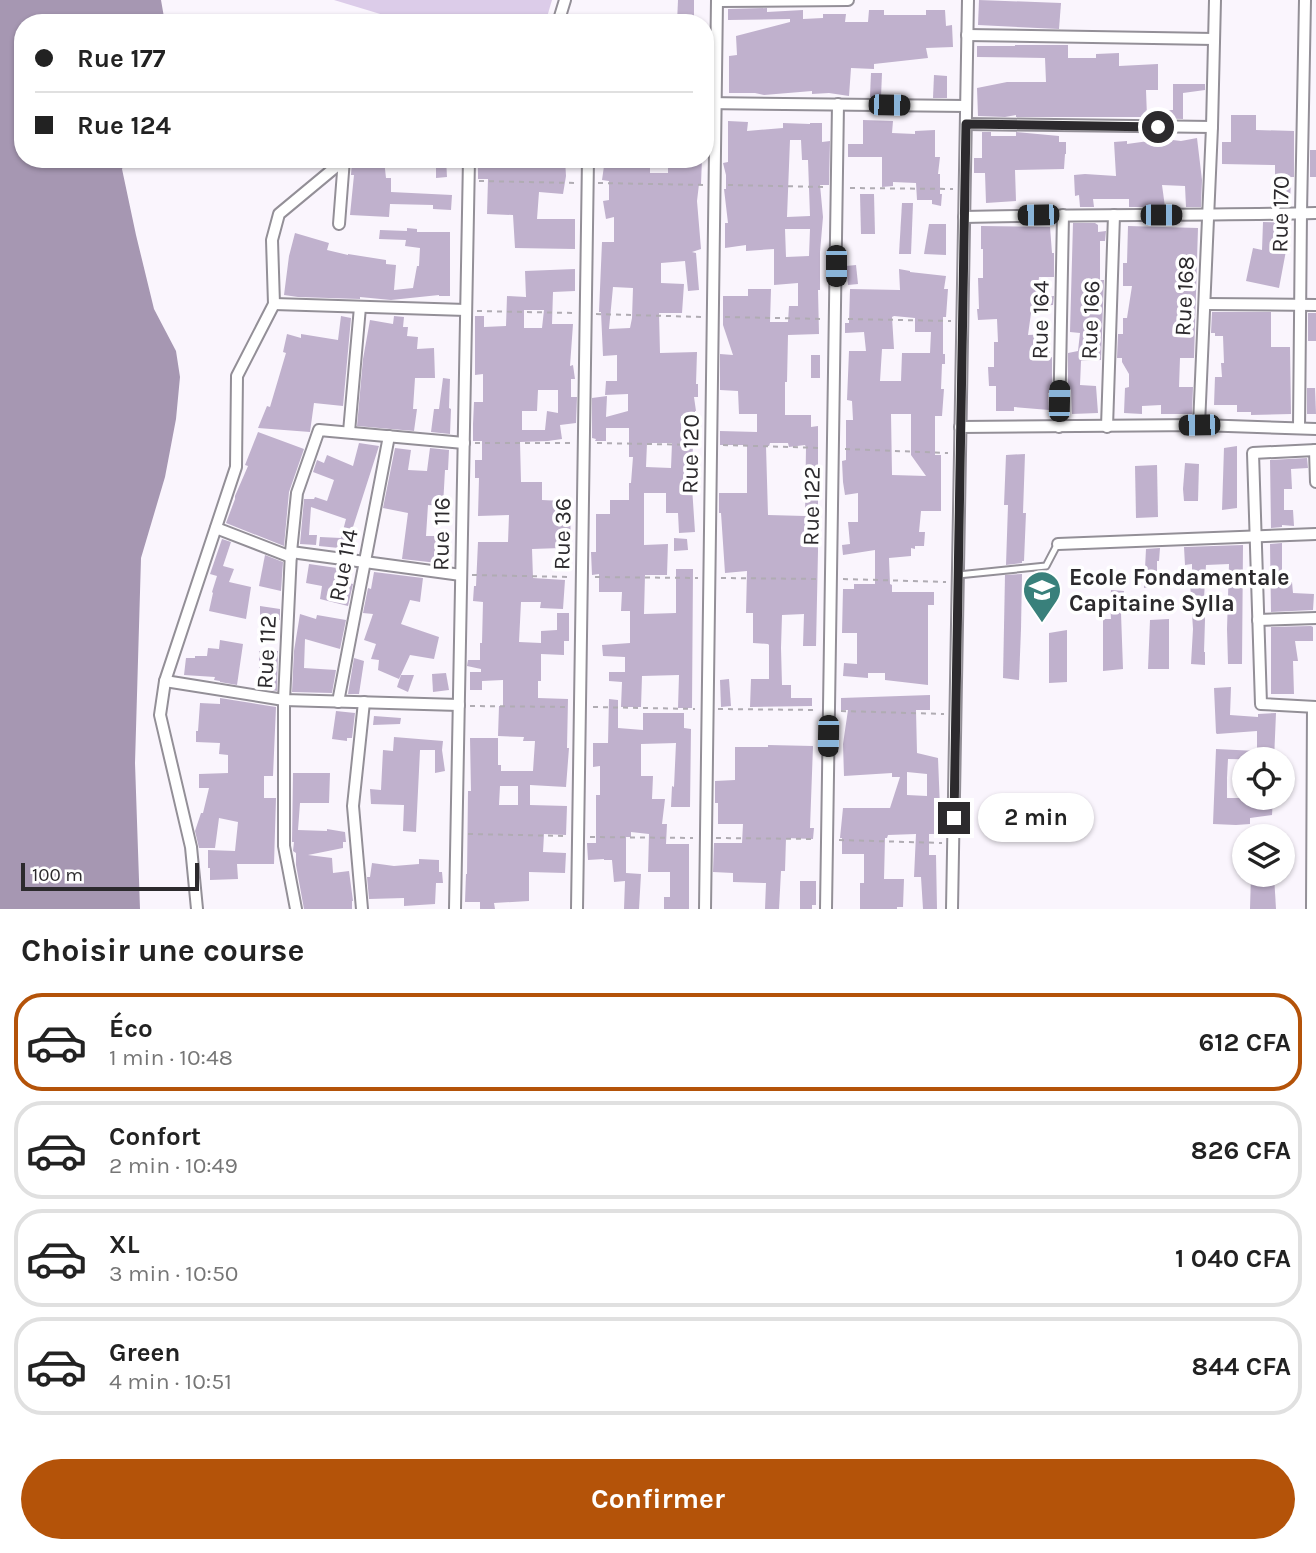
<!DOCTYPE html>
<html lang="fr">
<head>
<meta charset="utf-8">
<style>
  body { margin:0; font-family:Karla,sans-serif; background:#f2f2f2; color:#222; height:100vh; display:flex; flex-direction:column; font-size:26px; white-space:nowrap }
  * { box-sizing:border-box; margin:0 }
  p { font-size:23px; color:#767676 }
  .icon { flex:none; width:38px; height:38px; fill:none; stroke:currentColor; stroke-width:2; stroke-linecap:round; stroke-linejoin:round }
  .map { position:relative; height:909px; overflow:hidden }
  .sheet { display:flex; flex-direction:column; background:#fff; flex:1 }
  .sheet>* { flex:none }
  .guide { position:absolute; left:14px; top:14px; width:700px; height:154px; border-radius:28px; box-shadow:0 2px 5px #0004; display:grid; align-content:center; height:154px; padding:0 21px; background:#fff }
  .tools { position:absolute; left:1232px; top:747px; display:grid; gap:14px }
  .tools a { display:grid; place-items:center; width:63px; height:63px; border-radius:50%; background:#fff; box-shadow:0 2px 5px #0004; font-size:35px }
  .scale { position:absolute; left:21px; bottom:18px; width:178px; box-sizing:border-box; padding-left:7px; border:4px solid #2c2a2d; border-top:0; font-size:19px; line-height:24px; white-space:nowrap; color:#2c2a2d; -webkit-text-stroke:5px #fff; paint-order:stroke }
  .end { position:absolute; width:32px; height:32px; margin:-16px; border:9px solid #2c2a2d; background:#fff; box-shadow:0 0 0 4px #fff }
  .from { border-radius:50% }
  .bubble { position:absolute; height:49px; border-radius:24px; background:#fff; box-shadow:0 2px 5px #0004; font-size:23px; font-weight:700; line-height:49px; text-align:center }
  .car { position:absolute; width:21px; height:42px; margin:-21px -10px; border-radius:9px; box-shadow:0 0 5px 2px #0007; background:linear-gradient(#222 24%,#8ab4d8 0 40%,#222 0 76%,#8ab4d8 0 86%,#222 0) }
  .guide b { display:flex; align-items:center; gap:24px; height:66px; font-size:26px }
  .guide b+b { border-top:2px solid #e0e0e0 }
  .guide i { width:18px; height:18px; background:#222 }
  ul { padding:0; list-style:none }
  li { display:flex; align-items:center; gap:21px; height:98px; margin:0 14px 10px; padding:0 7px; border:4px solid #e0e0e0; border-radius:28px }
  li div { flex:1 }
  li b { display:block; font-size:26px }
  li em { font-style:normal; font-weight:700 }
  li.on { border-color:#b45309 }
  li>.icon { width:63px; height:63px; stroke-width:1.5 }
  h2 { padding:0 21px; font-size:32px; line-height:84px }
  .button { display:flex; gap:14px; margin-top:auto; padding:14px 21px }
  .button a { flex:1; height:80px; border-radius:42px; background:#b45309; color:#fff; font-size:28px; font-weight:700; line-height:80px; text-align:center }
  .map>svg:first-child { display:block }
  .green { fill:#dccce9 }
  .water { fill:#a697b2 }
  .building { fill:#c0b1cd; fill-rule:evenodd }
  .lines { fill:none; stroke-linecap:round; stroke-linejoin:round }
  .service-casing { stroke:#938f97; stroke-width:9 }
  .minor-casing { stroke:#938f97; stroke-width:14 }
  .path { stroke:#b0acb3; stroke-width:2; stroke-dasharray:5 5; stroke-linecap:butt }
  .service { stroke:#fff; stroke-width:5 }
  .minor { stroke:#fff; stroke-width:10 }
  .route { stroke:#2c2a2d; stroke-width:9 }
  .labels { text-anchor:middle; stroke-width:7; stroke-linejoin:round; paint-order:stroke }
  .street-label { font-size:23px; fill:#2c2a2d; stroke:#fff }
  .poi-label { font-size:23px; font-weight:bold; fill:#2c2a2d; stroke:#fff; text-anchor:start }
</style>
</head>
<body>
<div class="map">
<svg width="1316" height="909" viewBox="0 0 1316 909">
  <rect width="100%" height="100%" fill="#faf5fd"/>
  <path class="green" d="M334,0H552L547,17L543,23H410Z"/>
  <path class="water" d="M0,0H161L165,23H23V159H127L122,169L136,235L154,309L176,351L180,377L176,419L165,477L141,558L135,763L140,909H0Z"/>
  <g class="building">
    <path d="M678,0H694V23H677Z"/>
    <path d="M979,0L1061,3L1059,29L978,25Z"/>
    <path d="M767,8V12L803,10V19L823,18V14H846L845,22H868L869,10H884V15H926V10H945L946,26L952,25L953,47L926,48L928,58L874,64V69L851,68L849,96L829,93L812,94V91L764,95L755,93H729V56L737,55L736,36L790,22V19L728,20V9Z"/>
    <path d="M1015,45H1068V58H1096V54L1119,53V66L1158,64V90H1146L1147,117H1016V115L1005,117L978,116L977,88L1007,82H1046L1045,58L977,57V46H1015Z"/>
    <path d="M871,73H882L881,97H870Z"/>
    <path d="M934,75L947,76V98H933Z"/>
    <path d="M1173,84H1205V90L1183,93V119L1148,118L1149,110H1173Z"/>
    <path d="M1231,115H1256V130L1294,131V177H1291L1290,203H1275V165L1222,164V142H1231Z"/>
    <path d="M863,120L893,121L892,133L915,134V131L935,130V157H940L938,174H940V194H942L941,206L932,204V200H917L916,183L893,182V186L882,187V157H848V144H863Z"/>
    <path d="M728,121L748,122L747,131L783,128V123L810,124V123H822V142L830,141L829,185H820L823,217L820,252V290H818L819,334L788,335L787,382H785V415H811V427L818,426V551L816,646H803L804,614L782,615L781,648L782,685H791V698H812V706L750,707L751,679H769V645L768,644L753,643V613H746L747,571L725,573L721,513H719V493H747V445H720V431L757,432V414H739L738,391L720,390V354L733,355L723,325V296H748V289H771L770,322H788L789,306H798V283L774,285V249L746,251V245L725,248V223H728L724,189H726V175L723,163L728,162ZM790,140H801L802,160H808L810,216L787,217ZM785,229H810L809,256L786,257ZM770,443H788L789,447L805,445L806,447L805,516L768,515L766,446H769Z"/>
    <path d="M982,132H991V136H1016V132L1059,136V142H1066V154H1065L1064,169L1015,170L1016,201L986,203L985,173H974V158H982Z"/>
    <path d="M1156,138L1181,141L1197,138L1202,180L1201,207H1186L1185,186L1162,185L1165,207H1129V199H1093L1094,207H1080L1079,195L1075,196L1074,175L1085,174L1116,176L1114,142L1127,141V144L1156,140Z"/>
    <rect x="1310" y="150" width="6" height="27"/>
    <path d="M436,159H446L447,177L436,178Z"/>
    <path d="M478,159H565L566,176L563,194L539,192L537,219H575V249L515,248L513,215L487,214L488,179H478Z"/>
    <path d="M605,159H650V173H668V159H702L701,184H699L697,201L701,249L692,252L696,253L699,290L688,291L685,261L661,263V283L684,284L682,313H659L660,353L697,352L696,384H698V397H694L696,411H695V415L681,416V430H694L695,440H693L692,487L695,532L679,533L678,513H666V493H644V545L668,544L667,575H645L644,614L676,613V569H693L692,708H678L679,675L642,676L641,707H621L622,682L609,681V672H625V657L603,656L602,645L630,643V611H621L622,592H599V574L592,575L591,552H596V514H610V500H629V483H631L633,457H629V428H606V441H595L596,439L592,438V398L607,396L606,417L628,411V394L605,395L606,381H617V355L603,356L601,312H599L602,242H614V217L606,219L603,201L609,200V181L602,180ZM613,287L633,288L632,318L630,328L609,329ZM647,443H672L671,468L646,467Z"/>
    <path d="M384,160L386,178H391V192L452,195L451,210L433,209V205L390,204L389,217L350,215L354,175H351L352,161L368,162Z"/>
    <path d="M860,194H874L875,234H861Z"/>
    <path d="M902,203H913L911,254H899Z"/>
    <path d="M1263,222L1290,223V240H1288L1279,288L1246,281L1253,248L1262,250Z"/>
    <path d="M1073,223H1095L1098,225V232L1106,231L1105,241H1100V280H1104L1101,360L1081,361L1080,385L1096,386L1098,413L1072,414L1071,389L1068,390V353L1078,351L1080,333L1070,332Z"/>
    <path d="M929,224H946V255L924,254Z"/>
    <path d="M981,226L1050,227L1052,253H1054V277H1039L1037,297L1054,296L1053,305L1032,306L1028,335L1050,334V358L1052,357V392L1048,393L1049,410L1014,407V411H996V386H989L988,367H994V342H998L997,319L978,320L977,309H979L978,278H983V249H981Z"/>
    <path d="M1128,226L1198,228L1194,358H1180L1179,387H1193L1192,414H1161V405L1142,406V414L1124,413L1125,388L1129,387V374L1122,362V358H1117L1118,334H1123V318H1127L1132,286H1123V263H1127Z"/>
    <path d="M407,228L417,229V232H450V296H439V295L391,300L360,297V299L298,297L284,295L289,256L295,233L329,243L327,250L348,255V254L386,260V264L396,265L394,290L413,288L417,266H419L420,248L405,246L406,240L379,239L380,230L407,231Z"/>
    <path d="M856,265L858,284L848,285L846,266Z"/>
    <path d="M575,269V291L553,292L552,324H573L570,366L573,365L575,379H571V397H577L576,423L560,425L562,439L548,441L520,442L521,482H542V500L563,501V506H570L571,550H561V548L532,549L533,578L565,580L563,609L540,608L541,602H521L519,642L541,643V631L557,630V613H569V641H564V655L541,654V681H538V698L568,699L567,748H569L566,787L530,785V805L567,806L566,835L544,834L543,852L566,853L565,873L529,872V901L494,903L495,909H480V902H465L466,874H467L468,791H471L470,738H498V765H501V771H533L535,741H523L524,737L498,736L499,706H503V680L482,681V690H470V672H481V669L467,666L468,660H480V643H482L483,602L473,601L474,586H476L478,542H508L509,515L478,516L479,478H475V460H482V441H473V424L474,402H483V374L475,375V316H484V327L506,326L507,296L526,297L525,271ZM524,310H544L542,328H524ZM538,390H558V413L547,411L545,430H522V411H537ZM500,786H518V805H499Z"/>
    <path d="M899,269L910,271V272L946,276L944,289H948L946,317H943V354H945V364H942L941,389H944L942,416H935V455H941V511H921L919,532H925L924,546H915V549L911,548V556L889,558L890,584L892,585V592H934V605H928V685L885,680V673H868V678L843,676L844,663L857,664V633H842L843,589H854V584H875V550L843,555L842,545L850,544L848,522H858V493L845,495L843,482L842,461L846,460V420H853L852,401L847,400L849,351H866L864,332L845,333V323H849L850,289L900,290ZM894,316L915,318V332H931L930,353H902L901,381H880L882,349H894L892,317ZM891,414H911V455L926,476L892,475Z"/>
    <path d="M1212,312H1271V347H1290L1291,414L1251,415V412H1237V405H1214L1215,377H1222L1221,363H1224L1223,336H1215V333H1211Z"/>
    <rect x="1308" y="313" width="8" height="28"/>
    <path d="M341,316L351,318L343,406L314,403L310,432L258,428L267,406L270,407L286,353L283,352L287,334L301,338V334L338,340Z"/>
    <path d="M394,316L404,317L403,327H408L407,336L418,337L417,349L434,348L435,378H415L413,409H417L414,431L357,426L363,359L370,320L393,324Z"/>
    <rect x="811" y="355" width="9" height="23"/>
    <path d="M443,378L450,379L449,408L451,409L450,434L431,432L434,409H439Z"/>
    <path d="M1307,388H1315L1316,414H1307Z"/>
    <path d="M258,432L304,449L289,492L284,546L226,523L235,499V496L248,466L245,465Z"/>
    <path d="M359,443L379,446L353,527L355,528L349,549L319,546L320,537L341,538L346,519L311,507L309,535H317L316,545L300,544L304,499H314L315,497L327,501L334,480L313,472L317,460L324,463L327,455L353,466Z"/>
    <path d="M1237,446V508L1222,510L1224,448Z"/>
    <path d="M395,448L411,450L408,470L427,471L430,448L449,450L448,470H445L443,506L428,505L426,536H446L447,564L402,559L408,513L383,508Z"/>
    <path d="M1025,454L1023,513H1026L1024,561H1022V563L1006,565L1008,505H1004L1006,455Z"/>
    <path d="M1307,458L1308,468L1291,469L1292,489H1284V510H1293L1294,526L1282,525V527L1271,528L1270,460Z"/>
    <path d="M1185,463L1199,464L1198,501H1184L1183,489Z"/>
    <path d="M1157,465L1158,517L1136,518L1135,466Z"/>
    <path d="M674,538L687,539L688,550L674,551Z"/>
    <path d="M222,539L231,542L223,566L234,569L229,582L251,587L246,619L209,611L213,593L212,592L217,576L210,574Z"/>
    <path d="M1282,543V583L1292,582L1293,593L1314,594L1313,610L1271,612L1270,544Z"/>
    <path d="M1243,545L1242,664H1228L1227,629L1229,564L1206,565L1204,598L1205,620L1204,652H1205V665L1191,664L1193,629L1190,583H1192V564L1185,565L1184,547Z"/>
    <path d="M1160,548L1159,561H1157V585L1144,588L1146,549Z"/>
    <path d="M265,555L283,562L281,591L259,586Z"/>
    <path d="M309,564L337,568L335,579L353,584L348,606L320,599L322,586L306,583Z"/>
    <path d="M374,572L423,578L420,602L410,600L401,624L439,637L434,659L410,655L399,679L378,670L379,660L371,659L376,644L364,640L373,614L363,613L368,588L371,589Z"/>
    <path d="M1022,574L1021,629L1019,680L1003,678L1005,575Z"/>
    <path d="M1111,590L1124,591L1121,613L1123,669L1103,671V619H1111L1110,604Z"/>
    <path d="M260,606L280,609V620L260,616Z"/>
    <path d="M300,614L316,619L317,615L346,620L340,649L305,639L304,668L336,670L332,693L292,692L294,651Z"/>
    <path d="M1169,619V669H1148L1150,620Z"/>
    <path d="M1311,626L1313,627V641H1295L1298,661H1293L1294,694H1271V627Z"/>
    <path d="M1067,630V682L1049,683V633Z"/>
    <path d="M220,640L243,644L237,685L220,682V681L214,680L215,677L184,675L186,658H195V656H207L208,648L219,649Z"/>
    <path d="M259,651H278L277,691L259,688Z"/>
    <path d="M354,658L364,661L359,694H348Z"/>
    <path d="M446,673L449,690L433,692L432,674Z"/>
    <path d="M401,675H414L408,692L397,687Z"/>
    <path d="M729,679L731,706L721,707L720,680Z"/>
    <path d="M1231,687L1230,715L1258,717V714L1276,713L1274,760L1228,759L1227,778V798H1273L1272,815L1250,818V824L1236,825L1213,824L1216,749L1257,751V731L1217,734L1216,733L1214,688Z"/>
    <path d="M930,695V710H916L917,753L938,758L940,808L936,809L937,834H929V855H936L937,909H923L921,877H914L916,834L888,835L887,838H885L884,879H904L903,907H897V909H860V883H864V854H842V838H840L843,808H890L900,777H892V773L844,776L843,744L848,710H841V698ZM907,772L927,774V796L907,795Z"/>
    <path d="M220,698L276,707L273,776H264V798H276L274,864H237L238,879L210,880V868H208V850L235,851L238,822L219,818L215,848H199L195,831L201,813H203L209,788H199V774L228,773V755L219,754L220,743L196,742V731H198L200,703L220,704Z"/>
    <path d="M609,699L618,700V728L643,730V713H684V728L691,729L690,807H671L672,786L674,787L676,743L641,744V776H653L652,799H665L662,824H667L666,844H689V909H664V897H670V872H648L649,834L631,832V837H626V873L641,874L639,909H624L625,881L614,882L612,860H604V859L588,860L587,843H596V795H600V766L593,767V743H608Z"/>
    <path d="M336,711L355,713L352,738H347V741L332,739Z"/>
    <path d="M374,716L401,718L400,724L373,725Z"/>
    <path d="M394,737L443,741L442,750L445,771L435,773V750H420L416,832L403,831L404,805L371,804L370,789L381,790L383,750L393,751Z"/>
    <path d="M768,745L813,746L810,828H814L813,839L786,838L785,871H781L779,909H765L766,883L733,882V873L713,872L714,843H742L743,824H718V803H715V781L735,780V747H768Z"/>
    <path d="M293,773H330L329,803H300L298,830L327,831V829L345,832L346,842H343V848L308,855L332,858L333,873L349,871L353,901H352V909H304L296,865V853L293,851L294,842H292Z"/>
    <path d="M419,859L439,860V872H442L443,883H436L435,904L404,906V898L369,899L367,877H370L372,863L394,866L419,864Z"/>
    <path d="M1251,875H1274L1276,909H1250Z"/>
    <path d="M800,881H816V905H812V909H800Z"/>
  </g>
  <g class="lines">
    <defs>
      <path id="service" d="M958,575L1046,566L1057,545"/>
      <g id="minor">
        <path d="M717,1L848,0"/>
        <path d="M558,23L565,0"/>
        <path d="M967,35L1214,39"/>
        <path d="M705,103L966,106"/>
        <path d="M966,124L1212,127"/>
        <path d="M964,217C1081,214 1199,216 1316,213"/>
        <path d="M339,224L344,159"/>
        <path d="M274,304L466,310"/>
        <path d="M1205,304L1316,305"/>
        <path d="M1199,425L1212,127L1215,0"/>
        <path d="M960,427L1199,425L1316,429"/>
        <path d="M1059,427L1063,215"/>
        <path d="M1107,427L1114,215"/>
        <path d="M1299,428L1301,213L1305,0"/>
        <path d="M349,432L360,307"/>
        <path d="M1315,450L1316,482"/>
        <path d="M1316,450L1253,453L1261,704L1316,707"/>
        <path d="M216,528L291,557"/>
        <path d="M1058,544L1316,534"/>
        <path d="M291,552L461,575"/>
        <path d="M1258,620L1316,618"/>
        <path d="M165,681L284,700L459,705"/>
        <path d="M338,702L389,436"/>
        <path d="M197,909L191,847L160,715L165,681L236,467L237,376L274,304L272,240L279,214L344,160"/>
        <path d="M296,909L284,846V700L291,552L297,493L319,430L464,443"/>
        <path d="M362,909L353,806L364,702"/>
        <path d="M455,909L469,159"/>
        <path d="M577,909L588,159"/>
        <path d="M705,909L717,0"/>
        <path d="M826,909L838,104"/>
        <path d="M952,909L968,0"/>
        <path d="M1312,909L1313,707"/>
      </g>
    </defs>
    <use href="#service" class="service-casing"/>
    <use href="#minor" class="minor-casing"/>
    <g class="path">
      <path d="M479,181L575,183"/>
      <path d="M598,183L705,185"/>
      <path d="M728,185L824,187"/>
      <path d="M850,188L953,189"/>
      <path d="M477,311L573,313"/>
      <path d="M596,314L702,317"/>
      <path d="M725,317L825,319"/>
      <path d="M848,319L951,321"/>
      <path d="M475,443H570"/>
      <path d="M597,443L700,445"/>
      <path d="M723,445L822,448"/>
      <path d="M845,449L948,453"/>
      <path d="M472,575L572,577"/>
      <path d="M595,577L698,578"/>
      <path d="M721,578L820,579"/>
      <path d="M843,579L946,582"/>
      <path d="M470,706L569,707"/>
      <path d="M593,707L695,709"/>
      <path d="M718,709L818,710"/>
      <path d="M841,711L944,714"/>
      <path d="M468,834L567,836"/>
      <path d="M590,837L693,838"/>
      <path d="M716,838L816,839"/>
      <path d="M839,840L942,843"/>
    </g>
    <use href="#service" class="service"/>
    <use href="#minor" class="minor"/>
  </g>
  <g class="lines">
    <path class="route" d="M954,818L966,124L1158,127"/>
  </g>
  <defs>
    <symbol id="school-pin" viewBox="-11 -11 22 30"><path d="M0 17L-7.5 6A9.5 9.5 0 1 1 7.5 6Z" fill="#39807b" stroke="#fff"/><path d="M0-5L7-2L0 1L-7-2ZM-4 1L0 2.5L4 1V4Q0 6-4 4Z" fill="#fff"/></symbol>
  </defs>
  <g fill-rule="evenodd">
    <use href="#school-pin" x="1020" y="568" width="44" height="60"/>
  </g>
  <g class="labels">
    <g class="street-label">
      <text transform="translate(1280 214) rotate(-89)" y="8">Rue 170</text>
      <text transform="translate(1184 296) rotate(-87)" y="8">Rue 168</text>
      <text transform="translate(1040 320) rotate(-89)" y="8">Rue 164</text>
      <text transform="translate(1090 320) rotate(-88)" y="8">Rue 166</text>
      <text transform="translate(690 454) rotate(-89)" y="8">Rue 120</text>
      <text transform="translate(811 506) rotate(-89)" y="8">Rue 122</text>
      <text transform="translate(441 534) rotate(-89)" y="8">Rue 116</text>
      <text transform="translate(562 534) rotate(-89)" y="8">Rue 36</text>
      <text transform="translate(343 565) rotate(-79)" y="8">Rue 114</text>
      <text transform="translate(266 652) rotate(-87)" y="8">Rue 112</text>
    </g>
    <g class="poi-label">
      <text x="1069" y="585">Ecole Fondamentale<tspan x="1069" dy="26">Capitaine Sylla</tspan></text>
    </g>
  </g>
</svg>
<div class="tools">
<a><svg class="icon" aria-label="locate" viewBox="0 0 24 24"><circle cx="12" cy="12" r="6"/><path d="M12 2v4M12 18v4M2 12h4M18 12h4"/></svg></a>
<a><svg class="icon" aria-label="layers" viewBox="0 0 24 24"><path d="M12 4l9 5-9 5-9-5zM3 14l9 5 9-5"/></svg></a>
</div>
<div class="scale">100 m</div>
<i class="end from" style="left:1158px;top:127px"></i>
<i class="end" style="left:954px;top:818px"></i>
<div class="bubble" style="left:978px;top:793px;width:116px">2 min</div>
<i class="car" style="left:889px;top:105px;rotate:91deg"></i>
<i class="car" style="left:1038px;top:215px;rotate:269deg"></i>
<i class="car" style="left:1161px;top:215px;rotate:90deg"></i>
<i class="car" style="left:836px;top:266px;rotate:180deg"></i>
<i class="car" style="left:1059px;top:401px;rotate:1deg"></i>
<i class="car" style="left:1199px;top:425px;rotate:269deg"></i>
<i class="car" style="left:828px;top:736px;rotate:181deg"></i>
<div class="guide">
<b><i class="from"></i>Rue 177</b>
<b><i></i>Rue 124</b>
</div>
</div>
<section class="sheet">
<h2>Choisir une course</h2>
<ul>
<li class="on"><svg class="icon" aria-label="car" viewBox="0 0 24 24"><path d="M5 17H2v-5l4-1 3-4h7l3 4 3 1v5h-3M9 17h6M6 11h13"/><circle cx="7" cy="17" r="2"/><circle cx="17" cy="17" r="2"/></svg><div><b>Éco</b><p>1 min · 10:48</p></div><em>612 CFA</em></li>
<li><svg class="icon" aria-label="car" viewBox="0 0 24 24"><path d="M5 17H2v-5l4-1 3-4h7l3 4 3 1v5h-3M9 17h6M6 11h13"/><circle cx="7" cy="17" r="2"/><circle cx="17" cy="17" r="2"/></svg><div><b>Confort</b><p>2 min · 10:49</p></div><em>826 CFA</em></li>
<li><svg class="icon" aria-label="car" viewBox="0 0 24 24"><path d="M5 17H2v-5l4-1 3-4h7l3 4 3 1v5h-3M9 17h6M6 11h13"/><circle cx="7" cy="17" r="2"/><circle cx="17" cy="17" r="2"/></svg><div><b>XL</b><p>3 min · 10:50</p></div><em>1 040 CFA</em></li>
<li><svg class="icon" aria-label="car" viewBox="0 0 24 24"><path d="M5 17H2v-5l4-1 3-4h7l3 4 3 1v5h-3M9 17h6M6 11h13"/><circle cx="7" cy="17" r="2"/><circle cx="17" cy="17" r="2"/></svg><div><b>Green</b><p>4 min · 10:51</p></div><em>844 CFA</em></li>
</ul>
<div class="button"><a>Confirmer</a></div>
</section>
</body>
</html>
